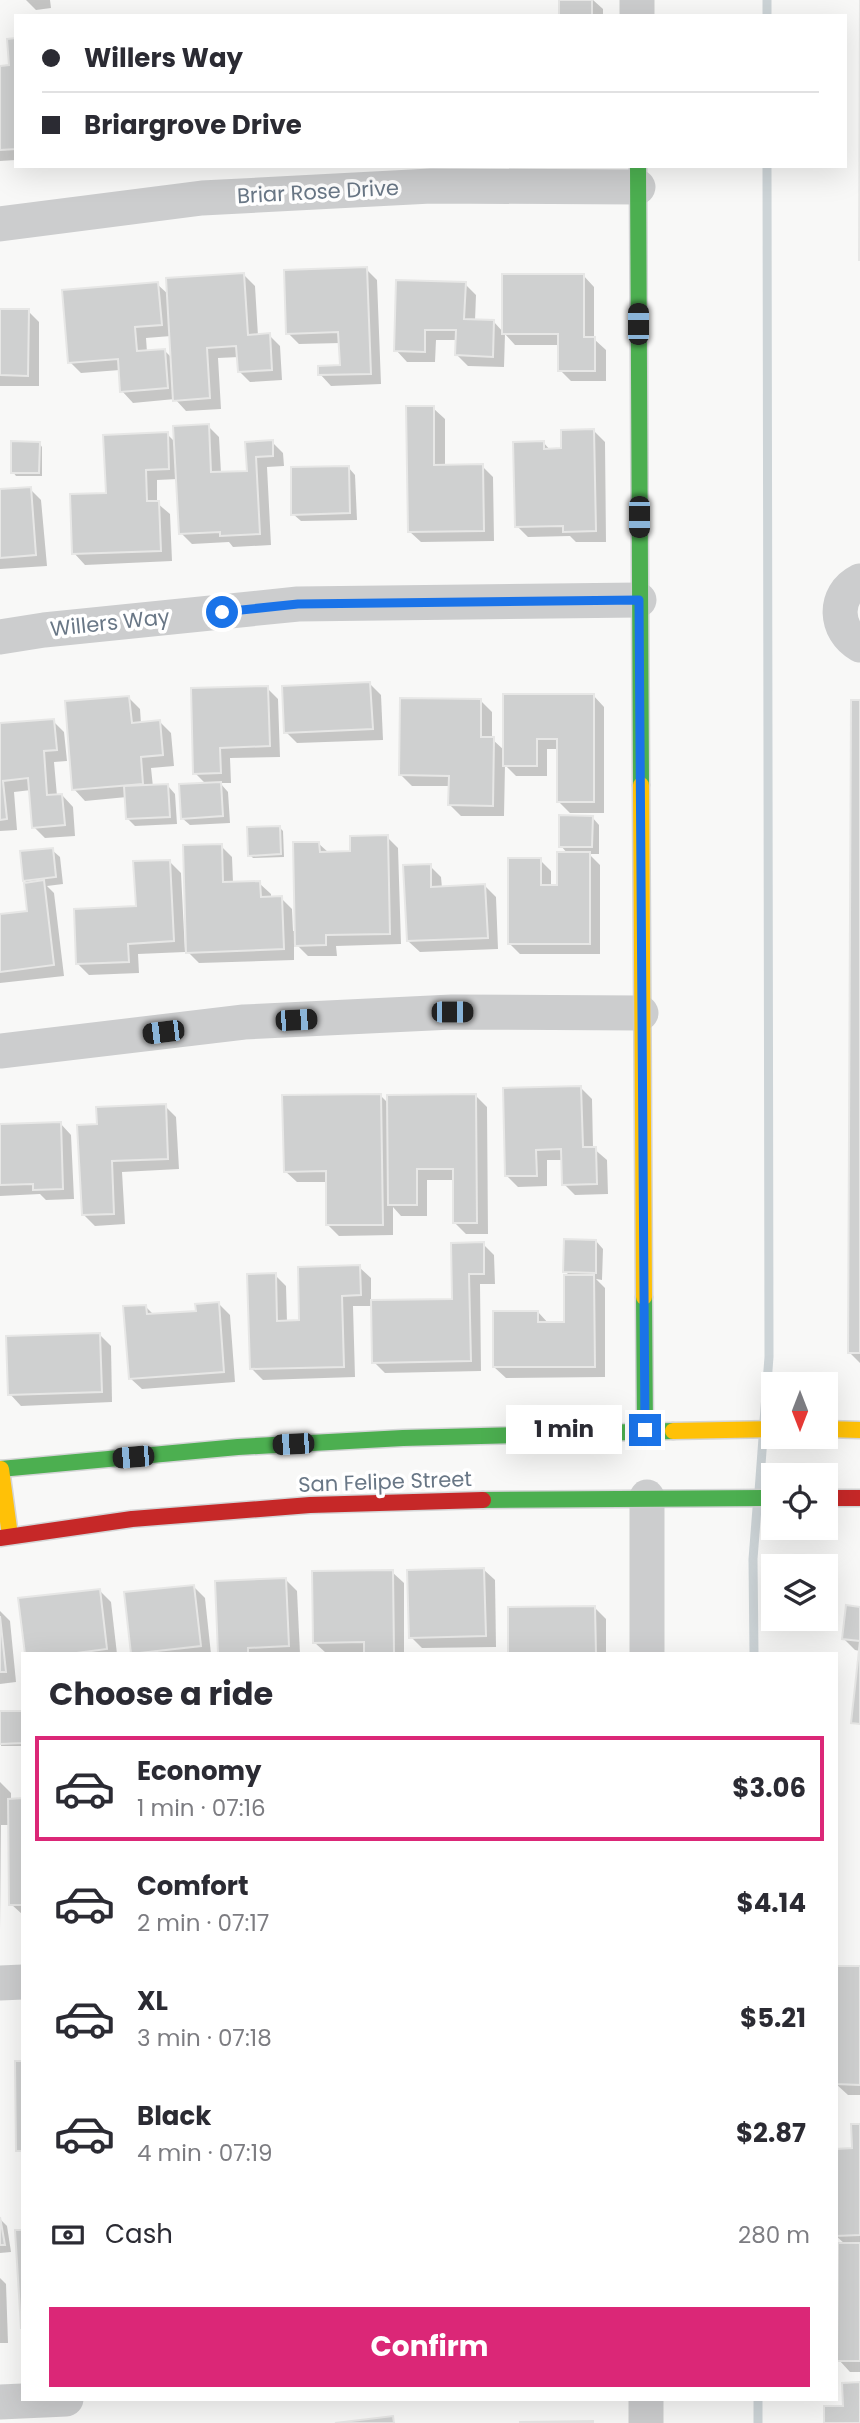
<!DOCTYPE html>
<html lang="en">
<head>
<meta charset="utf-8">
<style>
  body { margin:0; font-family:Poppins,sans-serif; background:#f7f7f7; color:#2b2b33; height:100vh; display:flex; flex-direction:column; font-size:26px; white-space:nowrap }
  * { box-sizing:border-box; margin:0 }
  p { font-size:23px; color:#7c7c81 }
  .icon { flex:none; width:38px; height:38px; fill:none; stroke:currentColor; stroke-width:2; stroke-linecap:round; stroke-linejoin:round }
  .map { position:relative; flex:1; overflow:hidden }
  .side { position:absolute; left:21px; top:1652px; width:817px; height:749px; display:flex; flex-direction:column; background:#fff; border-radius:0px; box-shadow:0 7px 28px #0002 }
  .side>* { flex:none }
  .guide { position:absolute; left:14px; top:14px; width:833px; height:154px; border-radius:0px; box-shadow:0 7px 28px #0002; display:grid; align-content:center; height:154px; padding:0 28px; background:#fff }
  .needle { width:46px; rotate:180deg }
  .controls { position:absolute; left:761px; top:1372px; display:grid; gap:14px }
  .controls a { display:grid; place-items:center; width:77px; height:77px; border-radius:0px; background:#fff; box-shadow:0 7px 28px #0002; font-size:35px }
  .end { position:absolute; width:32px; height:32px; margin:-16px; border:9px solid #1a73e8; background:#fff; box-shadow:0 0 0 4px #fff }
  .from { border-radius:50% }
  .bubble { position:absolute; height:49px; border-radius:0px; background:#fff; box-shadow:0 7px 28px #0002; font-size:23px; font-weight:700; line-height:49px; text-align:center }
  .car { position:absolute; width:21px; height:42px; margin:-21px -10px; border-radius:9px; box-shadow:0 0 5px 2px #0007; background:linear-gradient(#222 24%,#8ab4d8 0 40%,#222 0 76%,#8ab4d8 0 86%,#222 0) }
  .guide b { display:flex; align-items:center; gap:24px; height:66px; font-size:26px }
  .guide b+b { border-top:2px solid #e1e1e2 }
  .guide i { width:18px; height:18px; background:#2b2b33 }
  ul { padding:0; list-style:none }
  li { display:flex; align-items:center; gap:21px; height:105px; margin:0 14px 10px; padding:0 14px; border:4px solid transparent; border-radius:0px }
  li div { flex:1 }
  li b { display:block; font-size:26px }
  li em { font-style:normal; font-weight:700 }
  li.current { border-color:#db2777 }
  li>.icon { width:63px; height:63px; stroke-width:1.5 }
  h2 { padding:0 28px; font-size:32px; line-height:84px }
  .pay { display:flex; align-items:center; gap:18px; height:77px; padding:0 28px; font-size:26px }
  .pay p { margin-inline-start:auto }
  .button { display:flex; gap:14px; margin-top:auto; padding:14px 28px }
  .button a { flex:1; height:80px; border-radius:0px; background:#db2777; color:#fff; font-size:28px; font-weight:700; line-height:80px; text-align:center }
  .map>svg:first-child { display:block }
  .shadow { fill:#0003; fill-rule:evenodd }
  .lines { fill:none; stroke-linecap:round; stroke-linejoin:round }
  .stream { stroke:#cdd4d7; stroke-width:9 }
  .building { fill:#cfd0d0; stroke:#e7e7e6; stroke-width:2 }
  .fast-casing { stroke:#d4d5d6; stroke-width:19 }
  .slow-casing { stroke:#d4d5d6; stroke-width:19 }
  .jam-casing { stroke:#d4d5d6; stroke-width:19 }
  .street { stroke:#cccdce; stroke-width:35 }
  .fast { stroke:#4caf50; stroke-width:16 }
  .slow { stroke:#ffc107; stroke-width:16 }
  .jam { stroke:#c62828; stroke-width:16 }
  .route { stroke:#1a73e8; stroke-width:9 }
  .labels { text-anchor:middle; stroke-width:7; stroke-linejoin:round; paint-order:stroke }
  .street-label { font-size:21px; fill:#697786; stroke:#fff }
</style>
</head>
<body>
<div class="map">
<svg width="860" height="2423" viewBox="0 0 860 2423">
  <rect width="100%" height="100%" fill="#f8f8f7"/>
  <g class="shadow">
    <path d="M26,0H50L51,8L36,10Z"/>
    <path d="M561,0H593L603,9V16H561Z"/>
    <path d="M16,40V160L0,161V68L11,67Z"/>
    <path d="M366,269L377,280L381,384L331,386L320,374L341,367V343L299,344L288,333Z"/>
    <path d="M244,275L255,286L258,336L269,335L280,346L282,380L250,382L239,371V357L218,358L221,409L186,411L175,399L133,403L122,391L120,370L81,373L70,362L157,284L169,295ZM171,336L173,359L164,350L147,352L146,338Z"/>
    <path d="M583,275L594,287V339L606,350V381H571L560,370V345H515L505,334L504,367L468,366L457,355L458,340H436L435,362H407L396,350L465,284L476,295L475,321L494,322L504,333Z"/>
    <path d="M0,311H28L39,322V386H0Z"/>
    <path d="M433,408L445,419V466H482L493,477L494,541L421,542L409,531Z"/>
    <path d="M208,426L219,437L221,473L248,472L247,443L272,442L283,453L284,466L267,467L271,545L233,547L229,542L192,544L181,533L178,479L157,480V503L170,514L172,561L85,565L74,553L107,495L167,434L176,443Z"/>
    <path d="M594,431L605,442L606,542H576L570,536L528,537L517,526L543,442L551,451L563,450Z"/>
    <path d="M39,443L42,447V476H16L13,472Z"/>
    <path d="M348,467L355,475L357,520L301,521L293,514Z"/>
    <path d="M30,489L41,500L47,566L0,569V491Z"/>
    <path d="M370,684L381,695L383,740L297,743L286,732Z"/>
    <path d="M267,688L278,699L280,757L230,758L231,783H220L228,792L230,823L190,825L182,818L207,785L195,773Z"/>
    <path d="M593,695L604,707V813H570L559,802V749H547V776H516L505,765L504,816H461L450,805V786H412L401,775L480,700L492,712V739L505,751Z"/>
    <path d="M129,698L140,709L141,724L160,722L171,733L174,766L151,768L153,787L168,786L175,794L177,824L135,826L127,818V797L85,801L74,789Z"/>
    <path d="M860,701V1363L849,1352Z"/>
    <path d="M53,721L64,732L67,761L54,762L57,796L62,795L73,807L75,836L45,838L34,827L31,790L14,792L17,830L0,831V725Z"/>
    <path d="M592,817L599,825V854H589L600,865V954H520L509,943L540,860L551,871V886H559L568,854L561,846Z"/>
    <path d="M280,828L283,831L284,857L253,858L250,855Z"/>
    <path d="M387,837L398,848L401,944L336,946L337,956H308L294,942V960L199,963L187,951L221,846L232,857L233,883H259L271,894V899L281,898L292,909L293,931H297L318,843L329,853H352Z"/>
    <path d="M52,850L60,857L63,884L47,886L54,893L64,976L0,983V915L28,912V884L24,880Z"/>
    <path d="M169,861L181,873L185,952L138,954L139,973L89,975L78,964L138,907Z"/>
    <path d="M430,866L441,877L442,888L485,886L496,897L498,949L420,952L408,941Z"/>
    <path d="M581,1088L592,1099L593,1148L607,1160L608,1194L575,1195L564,1184L563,1160H547V1186L518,1187L507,1176Z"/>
    <path d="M380,1095L389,1104L476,1096L487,1107L488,1234H466L455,1223V1180H427V1216H401L393,1207V1235L339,1236L328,1225L327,1182H297L285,1171Z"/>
    <path d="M165,1106L176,1117L179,1169L122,1172L125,1224L95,1226L83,1214L99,1126Z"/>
    <path d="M60,1123L71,1135L74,1199L46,1200L40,1194L0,1196V1126Z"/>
    <path d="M596,1241L603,1249L602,1280L596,1279L605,1288V1377L506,1378L494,1367L538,1312L549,1324H566L571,1277L565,1271Z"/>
    <path d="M483,1244L494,1255L495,1284H480L481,1371L385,1373L374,1362L373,1306H353L355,1377L263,1380L252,1369L275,1275L286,1286L287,1322H301L359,1267L371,1278V1301H453Z"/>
    <path d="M219,1304L230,1315L235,1382L142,1389L130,1378L145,1306L154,1315L198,1312Z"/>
    <path d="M99,1334L111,1346L112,1402L21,1406L10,1394Z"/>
    <path d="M483,1569L495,1580L496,1647L422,1648L411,1637Z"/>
    <path d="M392,1572L404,1583V1654L326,1653L314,1642Z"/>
    <path d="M286,1580L297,1591L300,1654H220Z"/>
    <path d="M193,1586L205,1598L211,1654H133Z"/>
    <path d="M99,1590L111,1602L117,1654H26Z"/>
    <path d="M594,1607L606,1619V1654H510Z"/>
    <path d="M860,1609V1651L855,1650L844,1639Z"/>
    <path d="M0,1611L10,1621L16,1682L0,1684Z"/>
    <path d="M23,1712V1746H1L0,1713Z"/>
    <path d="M0,1782L11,1793V1800H23V1915L11,1904L10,1825H1L0,1931Z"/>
    <path d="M860,1967V2095H848L836,2084Z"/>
    <path d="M860,2126V2372H850L839,2360L845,2244L836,2236V2151L854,2150Z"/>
    <path d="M0,2219L7,2226L11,2252L0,2253Z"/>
    <path d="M0,2278L6,2284L8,2343H0Z"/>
  </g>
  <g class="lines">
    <g class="stream">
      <path d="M767,0V16"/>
      <path d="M764,1421L769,1357L767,166"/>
      <path d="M759,1491L763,1438"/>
      <path d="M754,1654L753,1559L757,1508"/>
      <path d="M758,2399V2423"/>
    </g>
  </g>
  <g class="building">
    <rect x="559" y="0" width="33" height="16"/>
    <path d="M860,0V260H859Z"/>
    <path d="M16,38V149L0,150V66L9,65L7,39Z"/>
    <path d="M367,267L371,374L318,375V366L340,365L338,332L286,334L284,270Z"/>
    <path d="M244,273L248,335L270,333L272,370L238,372L236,346L207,348L210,398L173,401L166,278Z"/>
    <path d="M502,274H584V337H595V371H558V334H502Z"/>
    <path d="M396,280L466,282L464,319L494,320L493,357L455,355L456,330H425V352L394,351Z"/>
    <path d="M158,282L162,325L135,327L137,351L165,349L168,388L120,392L118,359L68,363L62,290Z"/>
    <path d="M0,309H29L28,376L0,375Z"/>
    <path d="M406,406H434V465L483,464L484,531L408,532Z"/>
    <path d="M209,424L211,472L247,471L245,442L273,440V456L256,457L260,534L220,536V532L179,534L173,426Z"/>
    <path d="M594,429L596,531L563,532V526L515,527L513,442L544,441V449L561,448V430Z"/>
    <path d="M168,432L169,469L146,470L147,501H159L161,551L72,554L70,494L106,493L103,435Z"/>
    <path d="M11,441L40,442L39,473H11Z"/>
    <path d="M349,466L350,513L291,515V467Z"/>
    <path d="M31,487L36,555L0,558V489Z"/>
    <path d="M370,682L373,729L284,733L282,686Z"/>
    <path d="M268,686L270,746L220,748L221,773L193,774L191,688Z"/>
    <path d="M503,694H594V802H557V739H537V766H503Z"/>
    <path d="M129,696L132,723L160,720L163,755L141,757L143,784L72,790L65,701Z"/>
    <path d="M400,698L481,699V737H494L493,806L448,805L449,776L399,775Z"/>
    <path d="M851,700H860V1353H848Z"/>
    <path d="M54,719L57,750L44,751L47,795L62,794L65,825L32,828L28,778L3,781L7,819L0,820V723Z"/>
    <path d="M221,782L223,816L181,819L179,784Z"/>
    <path d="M168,784L170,817L126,819L124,786Z"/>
    <path d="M559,815L593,816L592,847H559Z"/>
    <path d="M280,826L281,854L248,856L247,827Z"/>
    <path d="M388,835L390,934L326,935V945L295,946L293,842H319L320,852L350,851V836Z"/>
    <path d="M222,844L223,882L260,881L261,897L282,896L284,949L186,953L183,845Z"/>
    <path d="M53,848L56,877L23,881L20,851Z"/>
    <path d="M557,852H590V944H508V858H541V885H557Z"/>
    <path d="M170,860L174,941L128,944L129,962L76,964L74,909L136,906L133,861Z"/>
    <path d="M431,864V887L485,884L488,938L407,941L403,865Z"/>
    <path d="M44,880L54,965L0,972V914L27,911L24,883Z"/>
    <path d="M581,1086L583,1147H596L597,1184L562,1185L561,1149L536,1150L537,1176H505L503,1088Z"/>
    <path d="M381,1094L383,1225H326V1171L284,1172L282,1095Z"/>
    <path d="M476,1094L477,1223H453V1169H417V1205H388L387,1095Z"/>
    <path d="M166,1104L168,1159L112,1161L114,1214L82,1215L77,1125L97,1124L96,1107Z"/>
    <path d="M61,1122L63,1189L33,1190V1184L0,1185V1124Z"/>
    <path d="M564,1239L596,1240V1273L563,1272Z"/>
    <path d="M484,1242V1274H469L471,1361L372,1363L371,1300L452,1299L451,1243Z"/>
    <path d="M360,1265L361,1295L342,1296L344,1367L250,1369L247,1274L276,1273L277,1321L299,1320L298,1267Z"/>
    <path d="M564,1275H594L595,1367H493V1311H538V1322H564Z"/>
    <path d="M219,1302L224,1372L129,1379L123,1306L146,1305L147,1314L196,1311L195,1304Z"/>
    <path d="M100,1333L102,1392L8,1395L6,1336Z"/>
    <path d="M484,1568L486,1636L409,1638L407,1570Z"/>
    <path d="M393,1570L394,1654H364V1642L313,1643L312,1571Z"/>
    <path d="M286,1578L289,1646L248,1648V1654H218L215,1581Z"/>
    <path d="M194,1585L201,1646L131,1654L124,1592Z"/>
    <path d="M100,1589L107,1649L69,1654H25L18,1598Z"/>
    <path d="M846,1605L860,1607V1724L851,1723L860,1641L842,1639Z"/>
    <path d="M595,1606L596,1654H508V1607Z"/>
    <path d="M0,1616L6,1672H0Z"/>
    <path d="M0,1711H23V1743L0,1744Z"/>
    <path d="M23,1798V1905H9L8,1799Z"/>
    <path d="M836,1966H860V2085L836,2084Z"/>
    <path d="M15,2061H23V2151H16Z"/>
    <path d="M851,2124H860V2235L836,2236V2149L852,2148Z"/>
    <path d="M0,2217L5,2245H0Z"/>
    <path d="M15,2230H23V2328H21Z"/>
    <path d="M838,2243H860V2361H837Z"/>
    <path d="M860,2382V2423H824V2406H843L842,2383Z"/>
    <path d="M393,2416L394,2423H335Z"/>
    <path d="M593,2421V2423H520V2422Z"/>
  </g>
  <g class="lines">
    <defs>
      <g id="fast">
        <path d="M638,166L641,785"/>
        <path d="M644,1297L645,1430"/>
        <path d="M0,1469L238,1447L403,1438L673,1431"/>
        <path d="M483,1500L774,1498"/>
      </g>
      <g id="slow">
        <path d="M641,785L644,1297"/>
        <path d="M826,1429L860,1430"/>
        <path d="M673,1431L774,1429"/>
        <path d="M1,1469L10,1536"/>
      </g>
      <g id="jam">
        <path d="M826,1498H860"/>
        <path d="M0,1538L132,1519L310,1505L483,1500"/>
      </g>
    </defs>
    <use href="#fast" class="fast-casing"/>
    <use href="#slow" class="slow-casing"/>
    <use href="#jam" class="jam-casing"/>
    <g class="street">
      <path d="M637,0V16"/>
      <path d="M0,224L202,198L431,186L638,187"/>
      <path d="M860,581C832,595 835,631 860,645"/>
      <path d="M0,637L44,630L298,604L639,600"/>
      <path d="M0,1051L244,1022L452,1012L641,1013"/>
      <path d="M647,1654V1497"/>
      <path d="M0,1983L23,1982"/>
      <path d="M0,2402L66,2399"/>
      <path d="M646,2423V2399"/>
    </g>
    <use href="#fast" class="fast"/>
    <use href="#slow" class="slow"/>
    <use href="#jam" class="jam"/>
  </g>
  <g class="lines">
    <path class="route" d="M222,612L298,604L639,600L645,1430"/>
  </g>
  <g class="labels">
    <g class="street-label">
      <text transform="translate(318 192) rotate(-3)" y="7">Briar Rose Drive</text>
      <text transform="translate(110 623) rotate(-6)" y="7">Willers Way</text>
      <text transform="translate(385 1482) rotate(-2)" y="7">San Felipe Street</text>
    </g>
  </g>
</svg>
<div class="controls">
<a><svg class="needle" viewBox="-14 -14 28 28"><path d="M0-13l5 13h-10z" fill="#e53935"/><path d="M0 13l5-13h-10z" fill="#7c7c81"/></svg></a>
<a><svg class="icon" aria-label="locate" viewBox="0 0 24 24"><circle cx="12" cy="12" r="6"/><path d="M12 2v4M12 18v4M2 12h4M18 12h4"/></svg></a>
<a><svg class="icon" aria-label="layers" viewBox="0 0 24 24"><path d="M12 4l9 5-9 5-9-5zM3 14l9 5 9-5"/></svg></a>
</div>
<i class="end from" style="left:222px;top:612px"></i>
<i class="end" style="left:645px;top:1430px"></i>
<div class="bubble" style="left:506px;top:1405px;width:116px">1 min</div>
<i class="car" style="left:638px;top:324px;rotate:0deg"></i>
<i class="car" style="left:639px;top:517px;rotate:180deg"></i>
<i class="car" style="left:452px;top:1012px;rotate:90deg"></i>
<i class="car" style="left:296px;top:1020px;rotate:87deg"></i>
<i class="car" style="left:163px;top:1032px;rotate:263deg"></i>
<i class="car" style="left:293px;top:1444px;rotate:267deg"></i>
<i class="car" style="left:133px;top:1457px;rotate:265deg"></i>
<div class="guide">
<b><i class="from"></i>Willers Way</b>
<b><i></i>Briargrove Drive</b>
</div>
<section class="side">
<h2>Choose a ride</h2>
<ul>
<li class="current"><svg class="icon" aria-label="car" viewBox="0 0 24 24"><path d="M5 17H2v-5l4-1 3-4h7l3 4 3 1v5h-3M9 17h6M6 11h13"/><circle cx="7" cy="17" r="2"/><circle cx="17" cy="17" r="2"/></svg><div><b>Economy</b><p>1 min · 07:16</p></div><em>$3.06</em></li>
<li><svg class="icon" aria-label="car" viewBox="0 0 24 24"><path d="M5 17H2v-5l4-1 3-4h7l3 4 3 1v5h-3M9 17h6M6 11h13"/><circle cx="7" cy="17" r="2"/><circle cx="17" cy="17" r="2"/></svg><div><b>Comfort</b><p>2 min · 07:17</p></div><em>$4.14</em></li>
<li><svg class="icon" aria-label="car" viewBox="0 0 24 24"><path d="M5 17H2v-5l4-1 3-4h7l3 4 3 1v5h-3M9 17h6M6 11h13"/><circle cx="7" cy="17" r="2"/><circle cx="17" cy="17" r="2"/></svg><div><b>XL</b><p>3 min · 07:18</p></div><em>$5.21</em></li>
<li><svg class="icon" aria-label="car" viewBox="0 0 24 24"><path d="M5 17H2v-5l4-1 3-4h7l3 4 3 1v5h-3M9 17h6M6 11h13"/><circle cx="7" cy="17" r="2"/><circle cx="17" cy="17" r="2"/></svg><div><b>Black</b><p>4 min · 07:19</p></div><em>$2.87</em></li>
</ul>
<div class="pay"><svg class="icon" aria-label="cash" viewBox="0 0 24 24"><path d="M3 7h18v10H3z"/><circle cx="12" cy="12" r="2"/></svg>Cash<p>280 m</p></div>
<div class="button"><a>Confirm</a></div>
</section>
</div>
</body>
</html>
